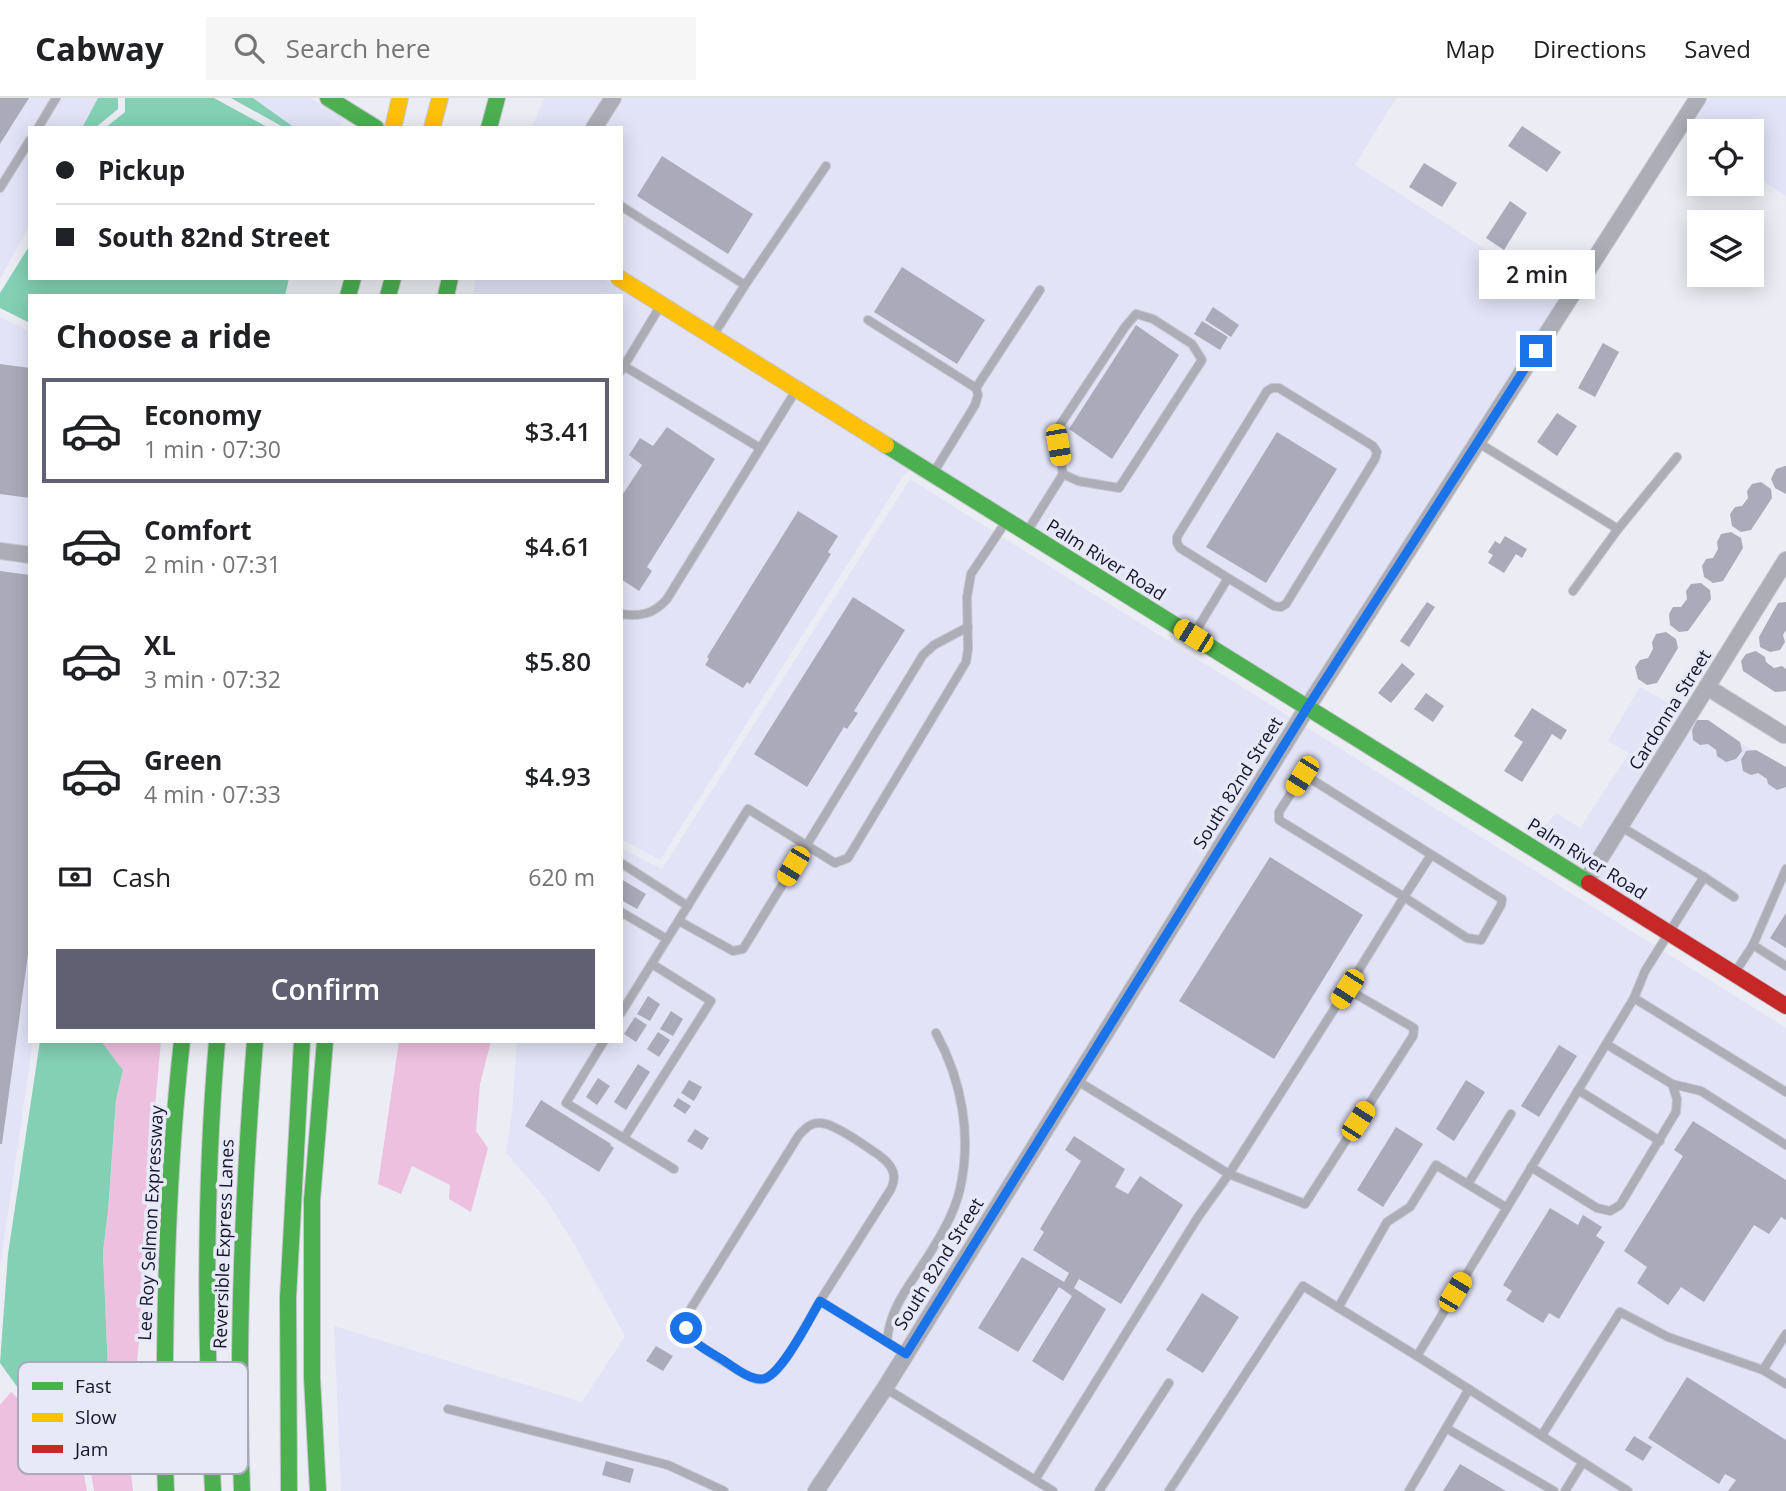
<!DOCTYPE html>
<html lang="en">
<head>
<meta charset="utf-8">
<style>
  body { margin:0; font-family:"Open Sans",sans-serif; background:#f6f6f6; color:#202124; height:100vh; display:flex; flex-direction:column; font-size:26px; white-space:nowrap }
  * { box-sizing:border-box; margin:0 }
  p { font-size:23px; color:#757577 }
  .icon { flex:none; width:38px; height:38px; fill:none; stroke:currentColor; stroke-width:2; stroke-linecap:round; stroke-linejoin:round }
  .map { position:relative; flex:1; overflow:hidden }
  .drawer { position:absolute; left:28px; top:196px; width:595px; height:749px; display:flex; flex-direction:column; background:#fff; border-radius:0px; box-shadow:0 4px 18px #0003 }
  .drawer>* { flex:none }
  .top-card { position:absolute; left:28px; top:28px; width:595px; height:154px; border-radius:0px; box-shadow:0 4px 18px #0003; display:grid; align-content:center; height:154px; padding:0 28px; background:#fff }
  .fabs { position:absolute; left:1687px; top:21px; display:grid; gap:14px }
  .fabs a { display:grid; place-items:center; width:77px; height:77px; border-radius:0px; background:#fff; box-shadow:0 4px 18px #0003; font-size:35px }
  .end { position:absolute; width:32px; height:32px; margin:-16px; border:9px solid #1a73e8; background:#fff; box-shadow:0 0 0 4px #fff }
  .from { border-radius:50% }
  .bubble { position:absolute; height:49px; border-radius:0px; background:#fff; box-shadow:0 4px 18px #0003; font-size:23px; font-weight:600; line-height:49px; text-align:center }
  .car { position:absolute; width:21px; height:42px; margin:-21px -10px; border-radius:9px; box-shadow:0 0 5px 2px #0007; background:linear-gradient(#f5c518 24%,#345 0 40%,#f5c518 0 76%,#345 0 86%,#f5c518 0) }
  .top-card b { display:flex; align-items:center; gap:24px; height:66px; font-size:26px }
  .top-card b+b { border-top:2px solid #e0e0e0 }
  .top-card i { width:18px; height:18px; background:#202124 }
  ul { padding:0; list-style:none }
  li { display:flex; align-items:center; gap:21px; height:105px; margin:0 14px 10px; padding:0 14px; border:4px solid transparent; border-radius:0px }
  li div { flex:1 }
  li b { display:block; font-size:26px }
  li em { font-style:normal; font-weight:600 }
  li.current { border-color:#616073 }
  li>.icon { width:63px; height:63px; stroke-width:1.5 }
  h2 { padding:0 28px; font-size:32px; line-height:84px }
  .pay { display:flex; align-items:center; gap:18px; height:77px; padding:0 28px; font-size:26px }
  .pay p { margin-inline-start:auto }
  .primary-button { display:flex; gap:14px; margin-top:auto; padding:14px 28px }
  .primary-button a { flex:1; height:80px; border-radius:0px; background:#616073; color:#fff; font-size:28px; font-weight:600; line-height:80px; text-align:center }
  header { display:flex; align-items:center; gap:42px; box-sizing:border-box; height:98px; padding:0 35px; background:#fff; border-bottom:2px solid #e0e0e0 }
  header strong { font-size:33px }
  nav { display:flex; gap:38px; margin-inline-start:auto; font-size:24px }
  .search { width:490px; height:63px; background:#f6f6f6; display:flex; align-items:center; gap:18px; box-sizing:border-box; padding:0 24px; border-radius:0px; color:#757577; font-size:26px }
  .map>svg:first-child { display:block }
  .built { fill:#e3e3f8 }
  .green { fill:#eec0df }
  .water { fill:#84d0b4 }
  .building { fill:#abaab9 }
  .lines { fill:none; stroke-linecap:round; stroke-linejoin:round }
  .lane-casing { stroke:#c6c6cf; stroke-width:10 }
  .street-casing { stroke:#c6c6cf; stroke-width:18 }
  .fast-casing { stroke:#c6c6cf; stroke-width:18 }
  .slow-casing { stroke:#c6c6cf; stroke-width:18 }
  .jam-casing { stroke:#c6c6cf; stroke-width:18 }
  .lane { stroke:#adadb7; stroke-width:8 }
  .street { stroke:#adadb7; stroke-width:16 }
  .fast { stroke:#4caf50; stroke-width:16 }
  .slow { stroke:#ffc107; stroke-width:16 }
  .jam { stroke:#c62828; stroke-width:16 }
  .route { stroke:#1a73e8; stroke-width:9 }
  .labels { text-anchor:middle; stroke-width:7; stroke-linejoin:round; paint-order:stroke }
  .street-label { font-size:18px; fill:#16142d; stroke:#e8e9f7 }
  .key { fill:#e8e9f7; stroke:#a9a9ba; stroke-width:2 }
  .key-label { font-size:19px; fill:#16142d }
</style>
</head>
<body>
<header>
<strong>Cabway</strong>
<div class="search"><svg class="icon" aria-label="search" viewBox="0 0 24 24"><circle cx="10" cy="10" r="6"/><path d="M15 15l6 6"/></svg>Search here</div>
<nav><a>Map</a><a>Directions</a><a>Saved</a></nav>
</header>
<div class="map">
<svg width="1786" height="1393" viewBox="0 0 1786 1393">
  <rect width="100%" height="100%" fill="#ececf4"/>
  <g class="built">
    <path d="M0,0H98L82,30H30V126L0,181Z"/>
    <path d="M253,0H311L344,20L340,30H295Z"/>
    <path d="M545,0H604L585,30H531Z"/>
    <path d="M623,0H1396L1355,67L1560,199L1305,598L621,171V30H604Z"/>
    <path d="M1708,0H1786V98L1752,76V33H1699V42L1686,34Z"/>
    <path d="M476,180H602L910,373L904,377L660,762L621,741V198H473Z"/>
    <path d="M0,219L30,233V448L0,444Z"/>
    <path d="M910,381L1786,930V1393H341L334,1228L582,1304L625,1238L577,1151L546,1101L506,1055L512,1014L517,943H621V750L662,771Z"/>
    <path d="M0,462L30,466V943H33L0,1169Z"/>
    <path d="M1640,589L1683,613L1584,771L1534,740L1556,715L1580,730L1629,655L1608,643Z"/>
    <path d="M1697,621L1786,670V897L1597,780Z"/>
  </g>
  <g class="green">
    <path d="M101,943H161L149,1074L139,1244L128,1346L133,1393H94L88,1357L58,1315L102,1302L108,1273L103,1154L108,1113L116,1002L123,972Z"/>
    <path d="M399,943H491L480,986L476,1033L488,1050L471,1114L449,1101L450,1087L412,1068L401,1096L378,1086Z"/>
    <path d="M11,1294L31,1312L35,1320L44,1319L53,1322L81,1361L87,1393H0V1307Z"/>
  </g>
  <g class="water">
    <path d="M98,0H118V11L95,30H82Z"/>
    <path d="M125,0H214L269,30H105L125,14Z"/>
    <path d="M231,0H253L295,30H285Z"/>
    <path d="M30,147V180H289L285,198H30V225L0,210V195Z"/>
    <path d="M40,943H101L123,972L116,1002L108,1113L103,1154L108,1273L102,1302L58,1315L37,1308L18,1290L0,1265L8,1156Z"/>
  </g>
  <g class="building">
    <path d="M0,0H29L0,46Z"/>
    <path d="M1522,28L1561,54L1547,74L1508,48Z"/>
    <path d="M662,58L753,116L728,156L637,98Z"/>
    <path d="M1424,65L1457,85L1442,109L1409,89Z"/>
    <path d="M1510,103L1527,115L1504,152L1486,140Z"/>
    <path d="M902,169L985,222L957,266L874,214Z"/>
    <path d="M1213,209L1239,227L1231,239L1205,222Z"/>
    <path d="M1202,223L1228,239L1220,252L1194,236Z"/>
    <path d="M1136,227L1179,257L1112,361L1069,331Z"/>
    <path d="M1603,245L1619,254L1595,299L1578,290Z"/>
    <path d="M0,266L30,270V400L0,396Z"/>
    <path d="M1557,315L1577,328L1557,358L1537,344Z"/>
    <path d="M667,329L715,361L647,469L652,473L639,493L621,481V399L642,367L629,357L640,340L653,348Z"/>
    <path d="M1277,334L1337,371L1266,485L1206,449Z"/>
    <path d="M1785,368H1786V396L1775,390L1771,381L1776,371Z"/>
    <path d="M1761,384L1771,391L1772,400L1751,432L1741,434L1732,428L1730,416L1735,409L1742,408L1748,400L1747,393L1752,386Z"/>
    <path d="M798,413L838,438L828,454L831,456L750,586L747,584L743,590L705,567L709,561L707,559Z"/>
    <path d="M1731,434L1741,440L1743,450L1723,483L1713,485L1704,479L1702,468L1706,461L1713,460L1718,451L1717,444L1721,436Z"/>
    <path d="M1505,438L1527,451L1522,460L1516,456L1504,475L1488,465L1493,457L1488,454L1495,443L1500,446Z"/>
    <path d="M0,473L30,477V842L2,1046H0Z"/>
    <path d="M1701,485L1710,492L1711,501L1688,533L1679,534L1670,527L1669,516L1673,509H1681L1687,501L1686,493L1691,486Z"/>
    <path d="M853,499L905,532L854,613L858,615L847,631L844,629L807,689L754,656Z"/>
    <path d="M1427,504L1435,509L1409,549L1400,543Z"/>
    <path d="M1786,504V532L1783,537L1785,544L1780,552L1770,554L1760,549L1759,539L1778,505Z"/>
    <path d="M1666,534L1676,541L1678,550L1657,585L1647,587L1638,581L1635,569L1640,562L1648,560L1653,551L1652,544L1656,536Z"/>
    <path d="M1756,553L1765,559L1766,564L1774,570L1782,568L1786,571V593L1775,594L1743,573L1741,563L1746,556Z"/>
    <path d="M1402,565L1415,576L1391,605L1378,595Z"/>
    <path d="M1426,595L1444,608L1433,624L1414,611Z"/>
    <path d="M1532,610L1567,632L1561,642L1552,636L1522,684L1504,673L1523,644L1514,638Z"/>
    <path d="M1697,622H1708L1740,644L1742,653L1736,661L1726,664L1717,658L1716,652L1708,646L1700,647L1693,642L1692,632Z"/>
    <path d="M1756,652L1786,669V689L1777,692L1768,686L1767,681L1758,675L1751,677L1743,673L1741,662L1746,653Z"/>
    <path d="M1270,759L1363,817L1274,961L1179,903Z"/>
    <path d="M621,781L646,796L637,811L621,802Z"/>
    <path d="M1786,815V850L1770,840Z"/>
    <path d="M648,898L660,906L650,923L637,916Z"/>
    <path d="M671,913L683,921L673,938L660,931Z"/>
    <path d="M635,919L647,927L636,944L624,936Z"/>
    <path d="M658,934L670,942L659,959L647,951Z"/>
    <path d="M1559,947L1577,958L1539,1019L1521,1008Z"/>
    <path d="M638,966L650,974L626,1012L614,1004Z"/>
    <path d="M598,980L610,988L597,1007L586,999Z"/>
    <path d="M689,982L702,989L694,1003L681,995Z"/>
    <path d="M1466,982L1485,994L1454,1043L1436,1031Z"/>
    <path d="M678,1000L691,1008L685,1016L673,1008Z"/>
    <path d="M541,1002L611,1046L610,1047L614,1050L599,1074L525,1028Z"/>
    <path d="M1693,1023L1786,1082V1122L1781,1119L1769,1136L1754,1127L1704,1204L1681,1189L1668,1207L1637,1185L1647,1169L1624,1153L1683,1058L1674,1052Z"/>
    <path d="M1396,1029L1423,1046L1383,1109L1357,1092Z"/>
    <path d="M695,1031L709,1040L702,1052L687,1043Z"/>
    <path d="M1074,1038L1125,1071L1115,1089L1128,1096L1140,1078L1183,1107L1121,1206L1079,1181L1074,1190L1106,1211L1063,1283L1032,1263L1072,1198L1059,1189L1018,1254L978,1230L1022,1159L1064,1184L1069,1175L1033,1152L1044,1134L1040,1131L1081,1063L1065,1052Z"/>
    <path d="M1550,1110L1578,1127L1583,1117L1602,1129L1596,1138L1605,1144L1559,1221L1549,1215L1543,1225L1506,1202L1512,1193L1503,1187Z"/>
    <path d="M1202,1195L1239,1219L1203,1275L1166,1252Z"/>
    <path d="M656,1248L673,1258L663,1273L646,1263Z"/>
    <path d="M1687,1279L1786,1342V1393H1728L1736,1382L1725,1376L1719,1386L1648,1340Z"/>
    <path d="M1634,1338L1652,1349L1643,1363L1625,1352Z"/>
    <path d="M606,1363L634,1371L630,1385L602,1377Z"/>
    <path d="M1460,1366L1506,1393H1443Z"/>
  </g>
  <g class="lines">
    <defs>
      <g id="lane">
        <path d="M38,30L56,0"/>
        <path d="M0,90L30,42"/>
        <path d="M621,108L745,187L714,236"/>
        <path d="M745,187L826,68"/>
        <path d="M1136,216L1153,221L1192,246L1202,262L1119,390L1078,383L1063,376L1058,347L1060,327L1125,229Z"/>
        <path d="M868,222L976,290L978,297L975,307L934,374"/>
        <path d="M624,268L760,350"/>
        <path d="M621,273L659,210"/>
        <path d="M976,290L1040,192"/>
        <path d="M1477,344L1618,431L1573,493"/>
        <path d="M1618,431L1677,359"/>
        <path d="M1028,432L1063,376"/>
        <path d="M621,516C640,519 654,516 667,501L795,294"/>
        <path d="M1194,536L1228,480L1274,508L1281,509L1286,506L1375,361L1377,354L1373,348L1279,290H1272L1267,293L1177,439V445L1180,450L1228,480"/>
        <path d="M621,765L688,808"/>
        <path d="M1704,779L1734,799"/>
        <path d="M621,814L667,841"/>
        <path d="M679,823L733,853L743,851L923,557L934,547L968,529"/>
        <path d="M1753,847L1786,868"/>
        <path d="M1736,873L1753,847L1786,771"/>
        <path d="M1347,891L1404,799L1279,722V714L1302,678L1311,681L1502,801L1501,807L1481,842L1467,840L1404,799L1431,757"/>
        <path d="M1347,891L1414,930L1413,938L1305,1106L1229,1076Z"/>
        <path d="M1634,900L1786,994"/>
        <path d="M621,915L748,711L835,765L848,760L966,564L968,551L967,499L971,476L1005,425"/>
        <path d="M604,943L566,1005L674,1071"/>
        <path d="M1606,946L1672,986L1701,993L1786,1047"/>
        <path d="M1578,992L1660,1043"/>
        <path d="M624,1040L711,903L652,866"/>
        <path d="M1531,1069L1597,1110L1610,1113L1620,1107L1676,1014L1677,1001L1672,986"/>
        <path d="M1468,1086L1511,1016"/>
        <path d="M820,1203C809,1221 785,1270 768,1279C764,1282 758,1282 753,1280C744,1277 693,1245 689,1238C684,1229 686,1221 690,1212L799,1037C805,1031 810,1025 819,1025C833,1024 867,1049 880,1058C892,1067 898,1077 891,1091L820,1203L887,1244"/>
        <path d="M1338,1210L1387,1124L1410,1109L1436,1067L1507,1110"/>
        <path d="M1786,1236L1763,1272L1786,1286"/>
        <path d="M906,1256L887,1244C889,1212 908,1189 925,1163C939,1141 954,1117 960,1091C972,1038 962,983 936,935"/>
        <path d="M1417,1258L1634,900L1645,873L1704,779L1620,728"/>
        <path d="M885,1290L1053,1393"/>
        <path d="M448,1311L668,1367L724,1393"/>
        <path d="M1446,1330L1554,1393"/>
        <path d="M1542,1337L1620,1214L1668,1239L1763,1272"/>
        <path d="M1035,1382L1198,1119L1229,1076L1076,982"/>
        <path d="M1099,1393L1169,1285"/>
        <path d="M1169,1393L1303,1188L1417,1258L1628,1393"/>
        <path d="M1409,1393L1469,1291"/>
        <path d="M1565,1393L1583,1364"/>
      </g>
      <g id="street">
        <path d="M594,30L613,0"/>
        <path d="M0,453L30,457"/>
        <path d="M1707,589L1784,637"/>
        <path d="M1586,783L1786,462"/>
        <path d="M816,1393L885,1290L1307,610L1698,0"/>
      </g>
      <g id="fast">
        <path d="M328,0L376,30"/>
        <path d="M489,30L497,0"/>
        <path d="M348,198L353,180"/>
        <path d="M388,198L393,180"/>
        <path d="M446,198L450,180"/>
        <path d="M886,347L1589,785"/>
        <path d="M166,1393C164,1348 164,1304 165,1259C166,1153 170,1048 182,943"/>
        <path d="M213,1393C205,1242 204,1093 217,943"/>
        <path d="M242,1393C236,1242 243,1093 255,943"/>
        <path d="M289,1393L288,1200L302,943"/>
        <path d="M318,1393L312,1280V1102L325,943"/>
      </g>
      <g id="slow">
        <path d="M393,30L400,0"/>
        <path d="M432,30L440,0"/>
        <path d="M619,180L886,347"/>
      </g>
      <path id="jam" d="M1589,785L1786,908"/>
    </defs>
    <use href="#lane" class="lane-casing"/>
    <use href="#street" class="street-casing"/>
    <use href="#fast" class="fast-casing"/>
    <use href="#slow" class="slow-casing"/>
    <use href="#jam" class="jam-casing"/>
    <use href="#lane" class="lane"/>
    <use href="#street" class="street"/>
    <use href="#fast" class="fast"/>
    <use href="#slow" class="slow"/>
    <use href="#jam" class="jam"/>
  </g>
  <g class="lines">
    <path class="route" d="M686,1230C691,1246 709,1253 723,1262C734,1269 749,1282 762,1281C780,1280 810,1220 820,1203L906,1256L1307,610L1536,253"/>
  </g>
  <g class="labels">
    <g class="street-label">
      <text transform="translate(1106 462) rotate(32)" y="6">Palm River Road</text>
      <text transform="translate(1670 612) rotate(-58)" y="6">Cardonna Street</text>
      <text transform="translate(1238 685) rotate(-58)" y="6">South 82nd Street</text>
      <text transform="translate(1587 761) rotate(32)" y="6">Palm River Road</text>
      <text transform="translate(151 1125) rotate(-87)" y="6">Lee Roy Selmon Expressway</text>
      <text transform="translate(224 1146) rotate(-88)" y="6">Reversible Express Lanes</text>
      <text transform="translate(939 1166) rotate(-58)" y="6">South 82nd Street</text>
    </g>
  </g>
  <rect x="18" y="1264" width="230" height="112" rx="10" class="key"/>
  <rect x="32" y="1284" width="31" height="8" fill="#4caf50"/>
  <rect x="32" y="1315" width="31" height="9" fill="#ffc107"/>
  <rect x="32" y="1347" width="31" height="8" fill="#c62828"/>
  <g class="key-label">
    <text x="75" y="1295">Fast</text>
    <text x="75" y="1326">Slow</text>
    <text x="75" y="1358">Jam</text>
  </g>
</svg>
<div class="fabs">
<a><svg class="icon" aria-label="locate" viewBox="0 0 24 24"><circle cx="12" cy="12" r="6"/><path d="M12 2v4M12 18v4M2 12h4M18 12h4"/></svg></a>
<a><svg class="icon" aria-label="layers" viewBox="0 0 24 24"><path d="M12 4l9 5-9 5-9-5zM3 14l9 5 9-5"/></svg></a>
</div>
<i class="end from" style="left:686px;top:1230px"></i>
<i class="end" style="left:1536px;top:253px"></i>
<div class="bubble" style="left:1479px;top:152px;width:116px">2 min</div>
<i class="car" style="left:1058px;top:347px;rotate:170deg"></i>
<i class="car" style="left:1193px;top:538px;rotate:302deg"></i>
<i class="car" style="left:1302px;top:678px;rotate:212deg"></i>
<i class="car" style="left:793px;top:768px;rotate:211deg"></i>
<i class="car" style="left:1347px;top:891px;rotate:213deg"></i>
<i class="car" style="left:1358px;top:1023px;rotate:33deg"></i>
<i class="car" style="left:1455px;top:1194px;rotate:31deg"></i>
<div class="top-card">
<b><i class="from"></i>Pickup</b>
<b><i></i>South 82nd Street</b>
</div>
<section class="drawer">
<h2>Choose a ride</h2>
<ul>
<li class="current"><svg class="icon" aria-label="car" viewBox="0 0 24 24"><path d="M5 17H2v-5l4-1 3-4h7l3 4 3 1v5h-3M9 17h6M6 11h13"/><circle cx="7" cy="17" r="2"/><circle cx="17" cy="17" r="2"/></svg><div><b>Economy</b><p>1 min · 07:30</p></div><em>$3.41</em></li>
<li><svg class="icon" aria-label="car" viewBox="0 0 24 24"><path d="M5 17H2v-5l4-1 3-4h7l3 4 3 1v5h-3M9 17h6M6 11h13"/><circle cx="7" cy="17" r="2"/><circle cx="17" cy="17" r="2"/></svg><div><b>Comfort</b><p>2 min · 07:31</p></div><em>$4.61</em></li>
<li><svg class="icon" aria-label="car" viewBox="0 0 24 24"><path d="M5 17H2v-5l4-1 3-4h7l3 4 3 1v5h-3M9 17h6M6 11h13"/><circle cx="7" cy="17" r="2"/><circle cx="17" cy="17" r="2"/></svg><div><b>XL</b><p>3 min · 07:32</p></div><em>$5.80</em></li>
<li><svg class="icon" aria-label="car" viewBox="0 0 24 24"><path d="M5 17H2v-5l4-1 3-4h7l3 4 3 1v5h-3M9 17h6M6 11h13"/><circle cx="7" cy="17" r="2"/><circle cx="17" cy="17" r="2"/></svg><div><b>Green</b><p>4 min · 07:33</p></div><em>$4.93</em></li>
</ul>
<div class="pay"><svg class="icon" aria-label="cash" viewBox="0 0 24 24"><path d="M3 7h18v10H3z"/><circle cx="12" cy="12" r="2"/></svg>Cash<p>620 m</p></div>
<div class="primary-button"><a>Confirm</a></div>
</section>
</div>
</body>
</html>
